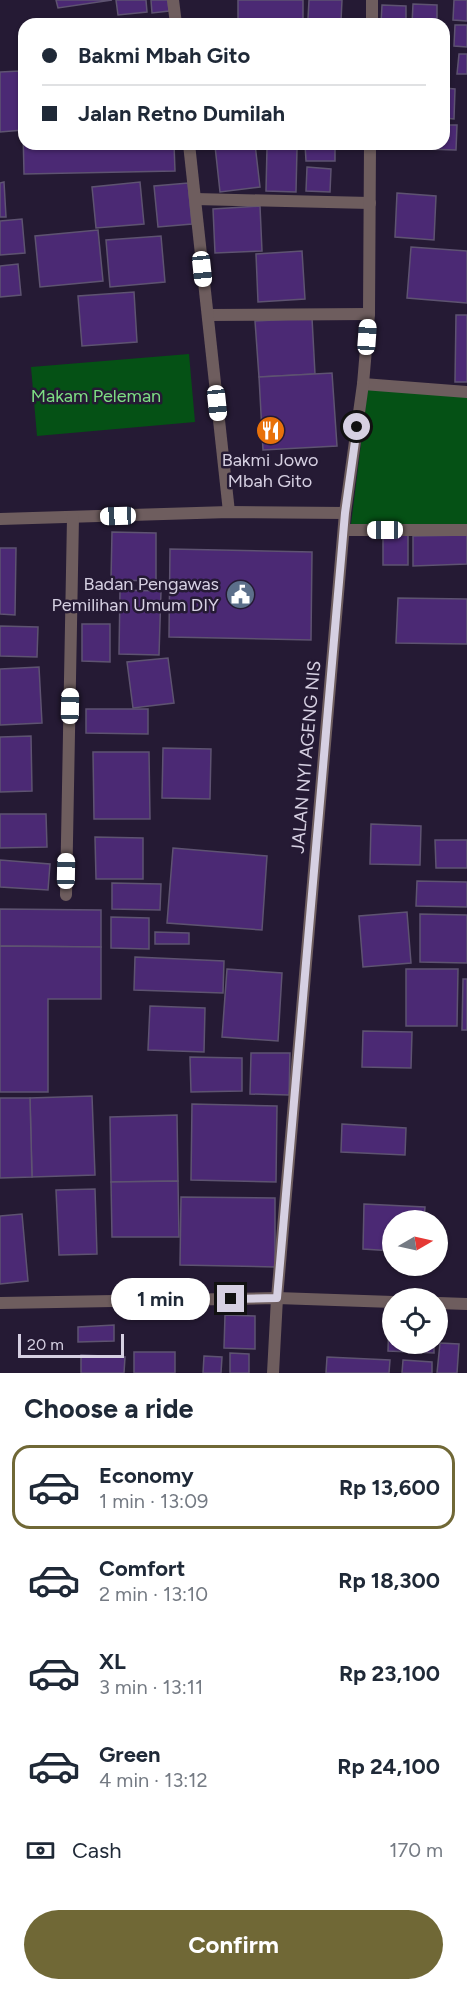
<!DOCTYPE html>
<html lang="en">
<head>
<meta charset="utf-8">
<style>
  body { margin:0; font-family:Figtree,sans-serif; background:#f6f6f7; color:#1f2937; height:100vh; display:flex; flex-direction:column; font-size:22px; white-space:nowrap }
  * { box-sizing:border-box; margin:0 }
  p { font-size:20px; color:#747a83 }
  .icon { flex:none; width:33px; height:33px; fill:none; stroke:currentColor; stroke-width:2; stroke-linecap:round; stroke-linejoin:round }
  .map { position:relative; height:1373px; overflow:hidden }
  .sheet { display:flex; flex-direction:column; background:#fff; flex:1 }
  .sheet>* { flex:none }
  .banner { position:absolute; left:18px; top:18px; width:432px; height:132px; border-radius:18px; box-shadow:0 2px 4px #0004; display:grid; align-content:center; height:132px; padding:0 24px; background:#fff }
  .needle { width:39px; rotate:81deg }
  .controls { position:absolute; left:382px; top:1210px; display:grid; gap:12px }
  .controls a { display:grid; place-items:center; width:66px; height:66px; border-radius:50%; background:#fff; box-shadow:0 2px 4px #0004; font-size:30px }
  .scale { position:absolute; left:18px; bottom:15px; width:106px; box-sizing:border-box; padding-left:6px; border:3px solid #d6d0e2; border-top:0; font-size:16px; line-height:21px; white-space:nowrap; color:#d6d0e2; -webkit-text-stroke:4px #251a34; paint-order:stroke }
  .end { position:absolute; width:27px; height:27px; margin:-14px; border:8px solid #d6d0e2; background:#111; box-shadow:0 0 0 3px #111 }
  .from { border-radius:50% }
  .bubble { position:absolute; height:42px; border-radius:21px; background:#fff; box-shadow:0 2px 4px #0004; font-size:20px; font-weight:700; line-height:42px; text-align:center }
  .car { position:absolute; width:18px; height:36px; margin:-18px -9px; border-radius:8px; box-shadow:0 0 4px 2px #0007; background:linear-gradient(#fff 24%,#345 0 40%,#fff 0 76%,#345 0 86%,#fff 0) }
  .banner b { display:flex; align-items:center; gap:21px; height:57px; font-size:22px }
  .banner b+b { border-top:2px solid #e0e1e3 }
  .banner i { width:15px; height:15px; background:#1f2937 }
  ul { padding:0; list-style:none }
  li { display:flex; align-items:center; gap:18px; height:84px; margin:0 12px 9px; padding:0 12px; border:3px solid transparent; border-radius:18px }
  li div { flex:1 }
  li b { display:block; font-size:22px }
  li em { font-style:normal; font-weight:700 }
  li.on { border-color:#706836 }
  li>.icon { width:54px; height:54px; stroke-width:1.5 }
  h2 { padding:0 24px; font-size:27px; line-height:72px }
  .pay { display:flex; align-items:center; gap:15px; height:66px; padding:0 24px; font-size:22px }
  .pay p { margin-inline-start:auto }
  .button { display:flex; gap:12px; margin-top:auto; padding:12px 24px }
  .button a { flex:1; height:69px; border-radius:36px; background:#706836; color:#fff; font-size:24px; font-weight:700; line-height:69px; text-align:center }
  .map>svg:first-child { display:block }
  .green { fill:#055115 }
  .building { fill:#4b2974; stroke:#5e5371; stroke-width:1.5 }
  .lines { fill:none; stroke-linecap:round; stroke-linejoin:round }
  .service { stroke:#6e5d5e; stroke-width:12 }
  .minor { stroke:#6e5d5e; stroke-width:12 }
  .route { stroke:#d6d0e2; stroke-width:8 }
  .labels { text-anchor:middle; stroke-width:5; stroke-linejoin:round; paint-order:stroke }
  .park-label { font-size:18px; fill:#7ede84; stroke:#251a34 }
  .poi-label { font-size:18px; fill:#d6d0e2; stroke:#251a34 }
  .street-label { font-size:18px; fill:#d6d0e2; stroke:#251a34 }
</style>
</head>
<body>
<div class="map">
<svg width="467" height="1373" viewBox="0 0 467 1373">
  <rect width="100%" height="100%" fill="#251a34"/>
  <g class="green">
    <path d="M189,354L195,422L37,436L31,367Z"/>
    <path d="M368,388L467,396V527L351,524Z"/>
  </g>
  <g class="building">
    <path d="M56,0H112L58,8Z"/>
    <path d="M116,0H146L147,12L118,15Z"/>
    <path d="M151,0H168L169,11L152,13Z"/>
    <rect x="238" y="0" width="65" height="24"/>
    <path d="M309,0H342L341,21L308,19Z"/>
    <path d="M454,0H467V21L453,20Z"/>
    <path d="M413,4L437,5V24H412Z"/>
    <path d="M382,5L406,6V24H381Z"/>
    <path d="M171,20L172,24H152L151,21Z"/>
    <path d="M455,25H467V47L454,46Z"/>
    <path d="M459,54H467V74H457Z"/>
    <path d="M444,55H449L448,79L444,78Z"/>
    <path d="M20,71L23,130L0,132V72Z"/>
    <path d="M444,88L455,89L454,119L444,118Z"/>
    <path d="M444,125H457L456,150L424,149V144H444Z"/>
    <path d="M23,130L24,144H174L175,171L24,174Z"/>
    <path d="M232,144H255L260,187L220,192L215,146Z"/>
    <path d="M305,144H335V161H306Z"/>
    <path d="M267,148L297,149L296,192L266,191Z"/>
    <path d="M307,167L331,169L330,192L306,191Z"/>
    <path d="M4,182L6,217H0V183Z"/>
    <path d="M140,182L144,224L96,228L92,187Z"/>
    <path d="M188,183L192,224L158,227L154,186Z"/>
    <path d="M397,193L436,196L434,240L395,237Z"/>
    <path d="M260,206L262,251L215,253L213,209Z"/>
    <path d="M22,219L25,253L0,255V221Z"/>
    <path d="M98,230L103,281L40,287L35,236Z"/>
    <path d="M161,236L165,282L110,287L106,240Z"/>
    <path d="M411,247L467,251V303L407,298Z"/>
    <path d="M302,251L305,299L258,302L256,254Z"/>
    <path d="M18,264L21,295L0,297V266Z"/>
    <path d="M134,292L137,342L82,346L78,296Z"/>
    <path d="M456,315H467V382H455Z"/>
    <path d="M312,318L315,374L259,377L255,321Z"/>
    <path d="M332,373L337,446L263,450L259,377Z"/>
    <path d="M112,532L156,533V581L111,580Z"/>
    <rect x="383" y="534" width="25" height="31"/>
    <path d="M467,535V564L413,566V536Z"/>
    <path d="M0,548H16L15,615L0,614Z"/>
    <path d="M170,549L312,552L311,640L169,637Z"/>
    <path d="M120,590L161,591L159,655L119,654Z"/>
    <path d="M398,598L467,599V644L396,643Z"/>
    <path d="M82,624H110V662L82,661Z"/>
    <path d="M0,626L38,627L37,657L0,656Z"/>
    <path d="M168,658L174,703L133,708L127,662Z"/>
    <path d="M39,667L42,723L0,725V669Z"/>
    <path d="M86,709H148V734L86,733Z"/>
    <path d="M31,736L32,791L0,792V737Z"/>
    <path d="M163,748L211,749L210,799L162,798Z"/>
    <path d="M93,752H149L150,819H94Z"/>
    <path d="M0,814H46L47,847L0,848Z"/>
    <path d="M371,824L421,826L420,865L370,864Z"/>
    <path d="M95,837L143,838V879H96Z"/>
    <path d="M435,840H467V868H436Z"/>
    <path d="M173,848L267,856L262,930L167,923Z"/>
    <path d="M0,860L50,864L48,890L0,887Z"/>
    <path d="M417,881L467,882V907L416,906Z"/>
    <path d="M112,883L161,884L160,910L112,909Z"/>
    <path d="M0,909L101,910V947L0,946Z"/>
    <path d="M407,912L411,963L363,967L359,916Z"/>
    <path d="M420,914L467,915V963L420,962Z"/>
    <path d="M111,917L149,918V949L111,948Z"/>
    <path d="M155,932L189,933V944H155Z"/>
    <path d="M0,946L101,947V999H48V1092H0Z"/>
    <path d="M135,957L224,961L223,993L134,990Z"/>
    <path d="M227,969L282,973L278,1041L222,1037Z"/>
    <path d="M406,969H458L457,1026H406Z"/>
    <path d="M463,979H467V1030H462Z"/>
    <path d="M150,1006L205,1008L204,1052L148,1050Z"/>
    <path d="M363,1031L412,1032L411,1068L362,1067Z"/>
    <path d="M251,1053H290L289,1095L250,1094Z"/>
    <path d="M190,1057L242,1058V1091L191,1092Z"/>
    <path d="M92,1096L95,1175L32,1177L30,1098Z"/>
    <path d="M0,1098H30L32,1177L0,1178Z"/>
    <path d="M192,1104L277,1106L276,1182L191,1180Z"/>
    <path d="M177,1115L178,1181L111,1182L110,1117Z"/>
    <path d="M342,1124L406,1128L405,1155L341,1152Z"/>
    <path d="M178,1181L179,1237H112L111,1182Z"/>
    <path d="M95,1189L97,1254L59,1255L56,1190Z"/>
    <path d="M181,1197L275,1198V1267L180,1265Z"/>
    <path d="M364,1204L425,1207L424,1221H393V1251L363,1249Z"/>
    <path d="M22,1214L28,1281L0,1284V1216Z"/>
    <path d="M225,1315L255,1316V1349L224,1348Z"/>
    <path d="M389,1321H393V1344H434V1353L388,1351Z"/>
    <path d="M114,1325V1341L78,1342V1327Z"/>
    <path d="M440,1343L459,1344L457,1373H437Z"/>
    <rect x="134" y="1352" width="41" height="21"/>
    <path d="M230,1353L249,1354V1373H230Z"/>
    <path d="M81,1355L125,1357L124,1373H81Z"/>
    <path d="M204,1356L222,1357L221,1373H203Z"/>
    <path d="M327,1357L390,1360L389,1373H326Z"/>
    <path d="M403,1360L432,1362V1373H402Z"/>
  </g>
  <g class="lines">
    <g class="service">
      <path d="M195,199L370,203"/>
      <path d="M208,315L369,314"/>
      <path d="M363,384L467,392"/>
      <path d="M344,530H467"/>
    </g>
    <g class="minor">
      <path d="M173,0L176,24"/>
      <path d="M372,24V0"/>
      <path d="M189,144L229,512"/>
      <path d="M0,519L229,512L345,513"/>
      <path d="M66,895L73,517"/>
      <path d="M0,1303L277,1298L393,1302"/>
      <path d="M438,1303L467,1304"/>
      <path d="M273,1373L277,1298L345,513L363,384L369,314L370,144"/>
    </g>
  </g>
  <g class="lines">
    <path class="route" d="M231,1299L277,1298L345,513L357,427"/>
  </g>
  <defs>
    <symbol id="restaurant-disc" viewBox="-11 -11 22 22"><circle r="9.5" fill="#e8710a" stroke="#251a34"/><path d="M-5-6h1v4h1v-4h1v4h1v-4h1v5L-1.5 .5V6h-2V.5L-5-1ZM5-6V6H3V1.5H1.5Q1.5-4 5-6Z" fill="#fff"/></symbol>
    <symbol id="civic-disc" viewBox="-11 -11 22 22"><circle r="9.5" fill="#5c6f8a" stroke="#251a34"/><path d="M-.6-6.5H3V-4.5H.6V-3L4-1V1h2V6H-6V1h2V-1L-.6-3ZM-1.2 2.5V6h2.4V2.5Z" fill="#fff"/></symbol>
  </defs>
  <g fill-rule="evenodd">
    <use href="#restaurant-disc" x="254" y="414" width="33" height="33"/>
    <use href="#civic-disc" x="224" y="578" width="33" height="33"/>
  </g>
  <g class="labels">
    <g class="park-label">
      <text x="96" y="402">Makam Peleman</text>
    </g>
    <g class="poi-label">
      <text x="270" y="466">Bakmi Jowo<tspan x="270" dy="21">Mbah Gito</tspan></text>
      <text x="219" y="590" text-anchor="end">Badan Pengawas<tspan x="219" dy="21">Pemilihan Umum DIY</tspan></text>
    </g>
    <g class="street-label">
      <text transform="translate(306 757) rotate(-85)" y="6">JALAN NYI AGENG NIS</text>
    </g>
  </g>
</svg>
<div class="controls">
<a><svg class="needle" viewBox="-14 -14 28 28"><path d="M0-13l5 13h-10z" fill="#e53935"/><path d="M0 13l5-13h-10z" fill="#747a83"/></svg></a>
<a><svg class="icon" aria-label="locate" viewBox="0 0 24 24"><circle cx="12" cy="12" r="6"/><path d="M12 2v4M12 18v4M2 12h4M18 12h4"/></svg></a>
</div>
<div class="scale">20 m</div>
<i class="end from" style="left:357px;top:427px"></i>
<i class="end" style="left:231px;top:1299px"></i>
<div class="bubble" style="left:111px;top:1278px;width:99px">1 min</div>
<i class="car" style="left:202px;top:269px;rotate:174deg"></i>
<i class="car" style="left:367px;top:337px;rotate:4deg"></i>
<i class="car" style="left:217px;top:403px;rotate:174deg"></i>
<i class="car" style="left:118px;top:516px;rotate:268deg"></i>
<i class="car" style="left:385px;top:530px;rotate:270deg"></i>
<i class="car" style="left:70px;top:706px;rotate:1deg"></i>
<i class="car" style="left:66px;top:871px;rotate:1deg"></i>
<div class="banner">
<b><i class="from"></i>Bakmi Mbah Gito</b>
<b><i></i>Jalan Retno Dumilah</b>
</div>
</div>
<section class="sheet">
<h2>Choose a ride</h2>
<ul>
<li class="on"><svg class="icon" aria-label="car" viewBox="0 0 24 24"><path d="M5 17H2v-5l4-1 3-4h7l3 4 3 1v5h-3M9 17h6M6 11h13"/><circle cx="7" cy="17" r="2"/><circle cx="17" cy="17" r="2"/></svg><div><b>Economy</b><p>1 min · 13:09</p></div><em>Rp 13,600</em></li>
<li><svg class="icon" aria-label="car" viewBox="0 0 24 24"><path d="M5 17H2v-5l4-1 3-4h7l3 4 3 1v5h-3M9 17h6M6 11h13"/><circle cx="7" cy="17" r="2"/><circle cx="17" cy="17" r="2"/></svg><div><b>Comfort</b><p>2 min · 13:10</p></div><em>Rp 18,300</em></li>
<li><svg class="icon" aria-label="car" viewBox="0 0 24 24"><path d="M5 17H2v-5l4-1 3-4h7l3 4 3 1v5h-3M9 17h6M6 11h13"/><circle cx="7" cy="17" r="2"/><circle cx="17" cy="17" r="2"/></svg><div><b>XL</b><p>3 min · 13:11</p></div><em>Rp 23,100</em></li>
<li><svg class="icon" aria-label="car" viewBox="0 0 24 24"><path d="M5 17H2v-5l4-1 3-4h7l3 4 3 1v5h-3M9 17h6M6 11h13"/><circle cx="7" cy="17" r="2"/><circle cx="17" cy="17" r="2"/></svg><div><b>Green</b><p>4 min · 13:12</p></div><em>Rp 24,100</em></li>
</ul>
<div class="pay"><svg class="icon" aria-label="cash" viewBox="0 0 24 24"><path d="M3 7h18v10H3z"/><circle cx="12" cy="12" r="2"/></svg>Cash<p>170 m</p></div>
<div class="button"><a>Confirm</a></div>
</section>
</body>
</html>
